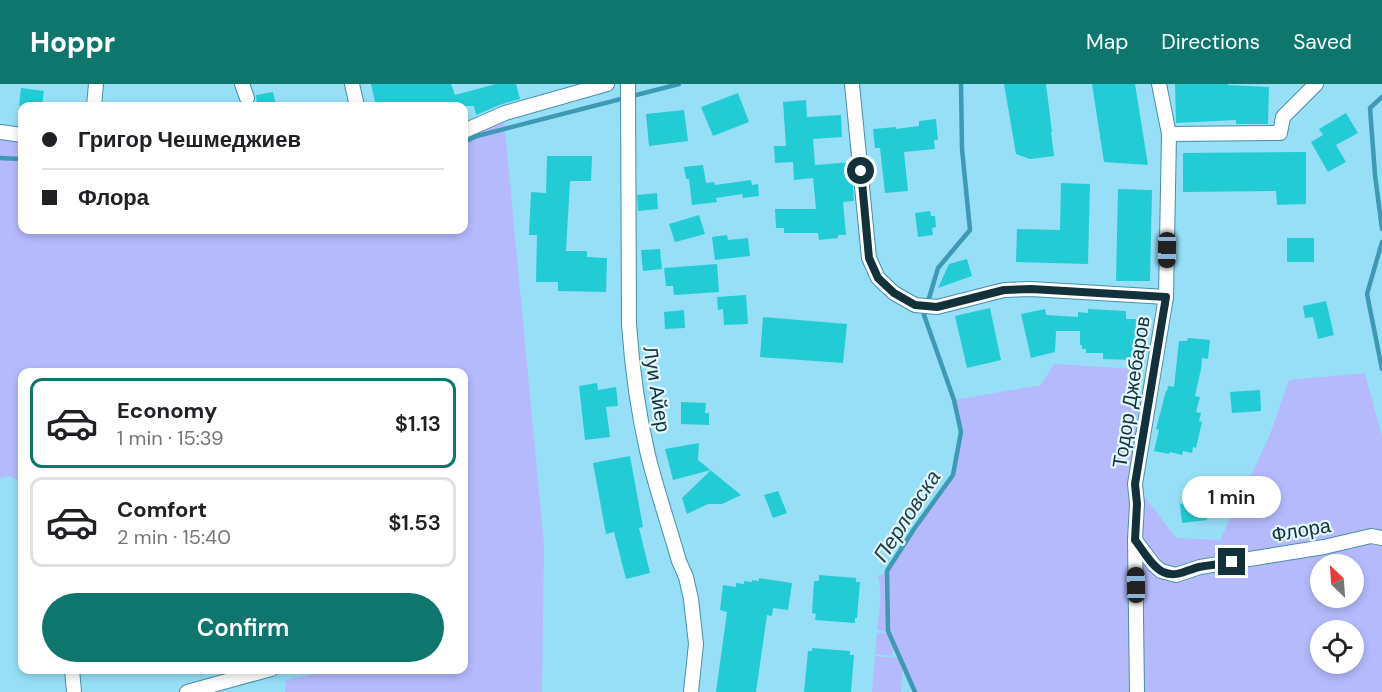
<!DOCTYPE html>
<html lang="en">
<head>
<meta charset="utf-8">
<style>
  body { margin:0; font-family:"DM Sans",sans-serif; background:#f2f2f2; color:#202124; height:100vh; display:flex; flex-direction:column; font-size:22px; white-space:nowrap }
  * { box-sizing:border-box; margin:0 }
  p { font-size:20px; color:#757577 }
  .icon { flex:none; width:33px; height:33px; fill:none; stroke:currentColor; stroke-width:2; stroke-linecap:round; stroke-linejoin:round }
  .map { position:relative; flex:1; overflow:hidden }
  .side { position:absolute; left:18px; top:284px; width:450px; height:306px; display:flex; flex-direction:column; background:#fff; border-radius:12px; box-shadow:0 3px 9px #0003 }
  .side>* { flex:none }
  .hud { position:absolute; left:18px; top:18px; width:450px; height:132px; border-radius:12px; box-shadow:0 3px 9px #0003; display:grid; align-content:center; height:132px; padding:0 24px; background:#fff }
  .needle { width:39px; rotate:335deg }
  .fabs { position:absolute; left:1310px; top:470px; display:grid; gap:12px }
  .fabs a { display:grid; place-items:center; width:54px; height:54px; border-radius:50%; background:#fff; box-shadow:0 3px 9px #0003; font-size:30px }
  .end { position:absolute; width:27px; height:27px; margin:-14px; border:8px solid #13313a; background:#fff; box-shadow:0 0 0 3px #fff }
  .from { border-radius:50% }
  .bubble { position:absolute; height:42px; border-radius:21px; background:#fff; box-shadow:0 3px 9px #0003; font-size:20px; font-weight:600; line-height:42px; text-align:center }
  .car { position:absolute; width:18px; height:36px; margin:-18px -9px; border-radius:8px; box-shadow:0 0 4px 2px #0007; background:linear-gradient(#222 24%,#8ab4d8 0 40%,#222 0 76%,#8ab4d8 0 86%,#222 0) }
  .hud b { display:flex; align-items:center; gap:21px; height:57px; font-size:22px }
  .hud b+b { border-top:2px solid #e0e0e0 }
  .hud i { width:15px; height:15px; background:#202124 }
  ul { padding:10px 0 0; list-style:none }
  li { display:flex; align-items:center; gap:18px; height:90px; margin:0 12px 9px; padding:0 12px; border:3px solid #e0e0e0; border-radius:12px }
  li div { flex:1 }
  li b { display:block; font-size:22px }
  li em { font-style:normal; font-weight:600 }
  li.selected { border-color:#0f766e }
  li>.icon { width:54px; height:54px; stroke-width:1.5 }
  .button { display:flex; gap:12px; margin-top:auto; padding:12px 24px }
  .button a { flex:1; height:69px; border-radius:36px; background:#0f766e; color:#fff; font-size:24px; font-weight:600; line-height:69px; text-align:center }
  header { display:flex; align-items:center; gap:36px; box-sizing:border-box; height:84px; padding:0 30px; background:#0f766e; color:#fff }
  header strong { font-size:28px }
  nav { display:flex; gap:33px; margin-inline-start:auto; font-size:21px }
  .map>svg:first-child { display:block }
  .green { fill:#b5bafd; fill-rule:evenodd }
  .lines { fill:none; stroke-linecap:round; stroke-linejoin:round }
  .stream { stroke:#3d99b4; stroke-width:4.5 }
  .building { fill:#23ccd4 }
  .minor-casing { stroke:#488fa5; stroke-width:16 }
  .minor { stroke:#fff; stroke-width:14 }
  .route { stroke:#13313a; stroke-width:8 }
  .labels { text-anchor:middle; stroke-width:4.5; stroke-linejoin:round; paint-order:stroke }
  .street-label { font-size:20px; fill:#13313a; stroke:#e3f8ff }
  .water-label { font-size:21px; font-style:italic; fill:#1f3b44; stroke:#e3f8ff }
</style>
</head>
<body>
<header>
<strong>Hoppr</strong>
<nav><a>Map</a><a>Directions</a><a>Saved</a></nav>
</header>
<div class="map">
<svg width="1382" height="608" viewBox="0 0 1382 608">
  <rect width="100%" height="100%" fill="#97dff7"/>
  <g class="green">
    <path d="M504,36L544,461L542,608H285L286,596L335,586V585H464V288H22V399L11,392L0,394V53L22,56V146H464V54Z"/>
    <path d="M1054,280L1138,285L1135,400L1176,454L1220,456L1269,353L1289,296L1365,289L1382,354V608H915L903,582L901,608H872L875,572L900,574L894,561L892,572L875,570L877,549H889L888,547L887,511V548L877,546C879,528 883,509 878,492L887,489L914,445L953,391L961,348L954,316L1041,301ZM1320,480H1353V513H1320ZM1320,546H1353V579H1320Z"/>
  </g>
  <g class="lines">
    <g class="stream">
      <path d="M1382,13L1370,24L1375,91L1382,145"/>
      <path d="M464,58L477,52L679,0"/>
      <path d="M0,74L22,75"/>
      <path d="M1382,158L1367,210L1382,285"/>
      <path d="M915,608L888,547L887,487L914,445L953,391L961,348L954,316L924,231L938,184L970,146L962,65L961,0"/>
    </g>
  </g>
  <g class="building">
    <path d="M371,0H451L455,11L496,0H516L520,15L502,20L476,31L474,22H376Z"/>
    <path d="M1004,0H1046L1052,48H1051L1054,72L1030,75L1016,70Z"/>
    <path d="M1092,0H1135L1148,81L1104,78Z"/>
    <path d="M1175,0H1228V1L1269,3L1268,40H1236V36L1176,39Z"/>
    <path d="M21,4L44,7L42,21L36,20V22H19Z"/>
    <path d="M273,8L276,22H257L256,11Z"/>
    <path d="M738,9L749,38L713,52L701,23Z"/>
    <path d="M806,16L807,33L841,31L842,53L813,55L815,81L851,78L854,117L843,118L846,151H838V154L819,156L818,149H784V144H776L775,125H816L813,94L794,96L793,78L775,79L774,62H786L783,18Z"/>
    <path d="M684,26L688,57L649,62L646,30Z"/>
    <path d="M1346,29L1358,49L1336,61L1346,78L1328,88L1311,58L1323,51L1319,45Z"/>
    <path d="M936,35L938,56H934L935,65L904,68L908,107L885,109L880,64H875L873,45L896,43V45L919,42V37Z"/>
    <path d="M1306,68V120L1277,121L1276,107L1183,108V69Z"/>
    <path d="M547,72H592L591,97H570L566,167H587V173L607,174L606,208L558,207V198H536L537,151H529L531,108L546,109Z"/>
    <path d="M703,81L706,99L714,98L715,101L751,96L752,101L758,100L759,112L743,114L742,110L716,114L717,118L692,121L689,95H686L684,83Z"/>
    <path d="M1061,99L1090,100L1088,180L1016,178L1017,145L1060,146Z"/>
    <path d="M1118,105L1152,106L1150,197H1116Z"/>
    <path d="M657,109L658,125L638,127L637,111Z"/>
    <path d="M930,127L931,132H935L936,143L932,144L933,151L918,153L915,129Z"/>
    <path d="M699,131L705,150L675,158L669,140Z"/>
    <path d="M727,151L728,156L748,154L750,172L715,176L712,153Z"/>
    <rect x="1287" y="154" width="27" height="24"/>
    <path d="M660,165L662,185L643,187L641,166Z"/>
    <path d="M967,175L972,192L938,204L949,180Z"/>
    <path d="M717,180L719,208L674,211L673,202H666L664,184Z"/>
    <path d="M746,211L748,240L724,241L723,225L718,226L717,213Z"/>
    <path d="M1326,217L1334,251L1318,255L1313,233L1305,234L1303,222Z"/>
    <path d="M990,224L1001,276L967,284L955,232Z"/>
    <path d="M1045,225L1046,231L1078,233V228L1088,229V225L1126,227V235H1136L1135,270H1133L1132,276L1103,275V269H1086V265H1082V261H1080V247H1056L1055,268L1031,274L1021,230Z"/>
    <path d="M684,226L685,244L665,245L664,228Z"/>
    <path d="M763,233L847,240L843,279L760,273Z"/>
    <path d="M1188,254L1210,256L1208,275L1202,274L1201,285L1195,312L1200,313L1196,328L1201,329L1199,337L1202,338L1196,364L1193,363L1192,369L1183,367L1182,371L1170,368L1169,370L1154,367L1159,346L1156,345L1166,307H1167L1168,302L1174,303L1179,257H1187Z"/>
    <path d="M597,299L598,306L616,303L618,322L606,323L610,353L585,356L579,302Z"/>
    <path d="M1260,306L1261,327L1232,329L1230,308Z"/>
    <path d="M681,318L706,319L705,329H709V341L681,340Z"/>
    <path d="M699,359L698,376L741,411L722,420H708L687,430L682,414L711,386L673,396L665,365Z"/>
    <path d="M630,372L643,443L639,444L650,489L626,495L614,448L606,450L593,379Z"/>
    <path d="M778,407L787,429L773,434L764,411Z"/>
    <path d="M1205,417L1207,436L1182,439L1180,420Z"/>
    <path d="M819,491L856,494V498H860L857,534H855V539L815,536L816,530L812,529L814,497H819Z"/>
    <path d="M759,494L792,499L788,526L773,524L772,532L767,531L756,608H716L727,528L720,526L723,501L736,503V499L744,500V497L752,498V496L759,497Z"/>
    <path d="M812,564L850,567V571H854L851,608H804L808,567H812Z"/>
  </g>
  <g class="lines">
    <defs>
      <g id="minor">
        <path d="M242,0L247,14"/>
        <path d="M352,0L357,22"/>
        <path d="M628,0L629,240C632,284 638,328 648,371C657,407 669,442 679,477L686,493L691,515L696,560L691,608"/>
        <path d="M852,0L869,174L878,194L894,209L915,221L937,223L1004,206L1031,205L1166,213"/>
        <path d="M94,22L96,0"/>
        <path d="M464,47L505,29L607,0"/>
        <path d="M0,48L22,51"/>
        <path d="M1169,50L1280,49L1283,33L1316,0"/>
        <path d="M1135,456L1154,481L1161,487L1176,491L1200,483L1324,463L1371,452L1382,454"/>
        <path d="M72,585L74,608"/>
        <path d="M187,608L271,585"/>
        <path d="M1137,608L1135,456L1137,420L1135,400L1166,213L1169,50L1159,0"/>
      </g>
    </defs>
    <use href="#minor" class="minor-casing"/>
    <use href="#minor" class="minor"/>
  </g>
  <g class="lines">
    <path class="route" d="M861,87L869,174L878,194L894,209L915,221L937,223L1004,206L1031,205L1166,213L1135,400L1137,420L1135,456C1143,466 1151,482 1163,488C1176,494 1187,486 1199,483C1210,481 1221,480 1232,478"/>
  </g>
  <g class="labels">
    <g class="street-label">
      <text transform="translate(657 305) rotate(81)" y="7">Луи Айер</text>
      <text transform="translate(1131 308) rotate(-81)" y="7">Тодор Джебаров</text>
      <text transform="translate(1301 446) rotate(-10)" y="7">Флора</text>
    </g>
    <g class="water-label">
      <text transform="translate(907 432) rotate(-57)" y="7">Перловска</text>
    </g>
  </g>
</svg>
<div class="fabs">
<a><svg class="needle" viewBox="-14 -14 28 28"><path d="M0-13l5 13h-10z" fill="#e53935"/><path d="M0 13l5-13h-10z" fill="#757577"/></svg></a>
<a><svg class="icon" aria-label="locate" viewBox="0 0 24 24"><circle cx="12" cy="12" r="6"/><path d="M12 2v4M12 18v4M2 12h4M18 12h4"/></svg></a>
</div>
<i class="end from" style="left:861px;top:87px"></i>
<i class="end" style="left:1232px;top:478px"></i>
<div class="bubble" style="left:1182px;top:392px;width:99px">1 min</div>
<i class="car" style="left:1167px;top:166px;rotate:181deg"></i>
<i class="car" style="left:1136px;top:501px;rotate:359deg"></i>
<div class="hud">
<b><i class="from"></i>Григор Чешмеджиев</b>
<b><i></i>Флора</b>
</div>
<section class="side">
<ul>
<li class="selected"><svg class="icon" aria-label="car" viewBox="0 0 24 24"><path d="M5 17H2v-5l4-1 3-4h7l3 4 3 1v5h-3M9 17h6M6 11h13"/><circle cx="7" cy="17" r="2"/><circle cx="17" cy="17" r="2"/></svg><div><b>Economy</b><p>1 min · 15:39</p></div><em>$1.13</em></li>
<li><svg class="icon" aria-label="car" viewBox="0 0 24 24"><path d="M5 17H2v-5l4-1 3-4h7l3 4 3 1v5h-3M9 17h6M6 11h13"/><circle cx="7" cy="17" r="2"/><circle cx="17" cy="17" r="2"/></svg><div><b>Comfort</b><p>2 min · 15:40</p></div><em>$1.53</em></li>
</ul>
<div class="button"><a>Confirm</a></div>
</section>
</div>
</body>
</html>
